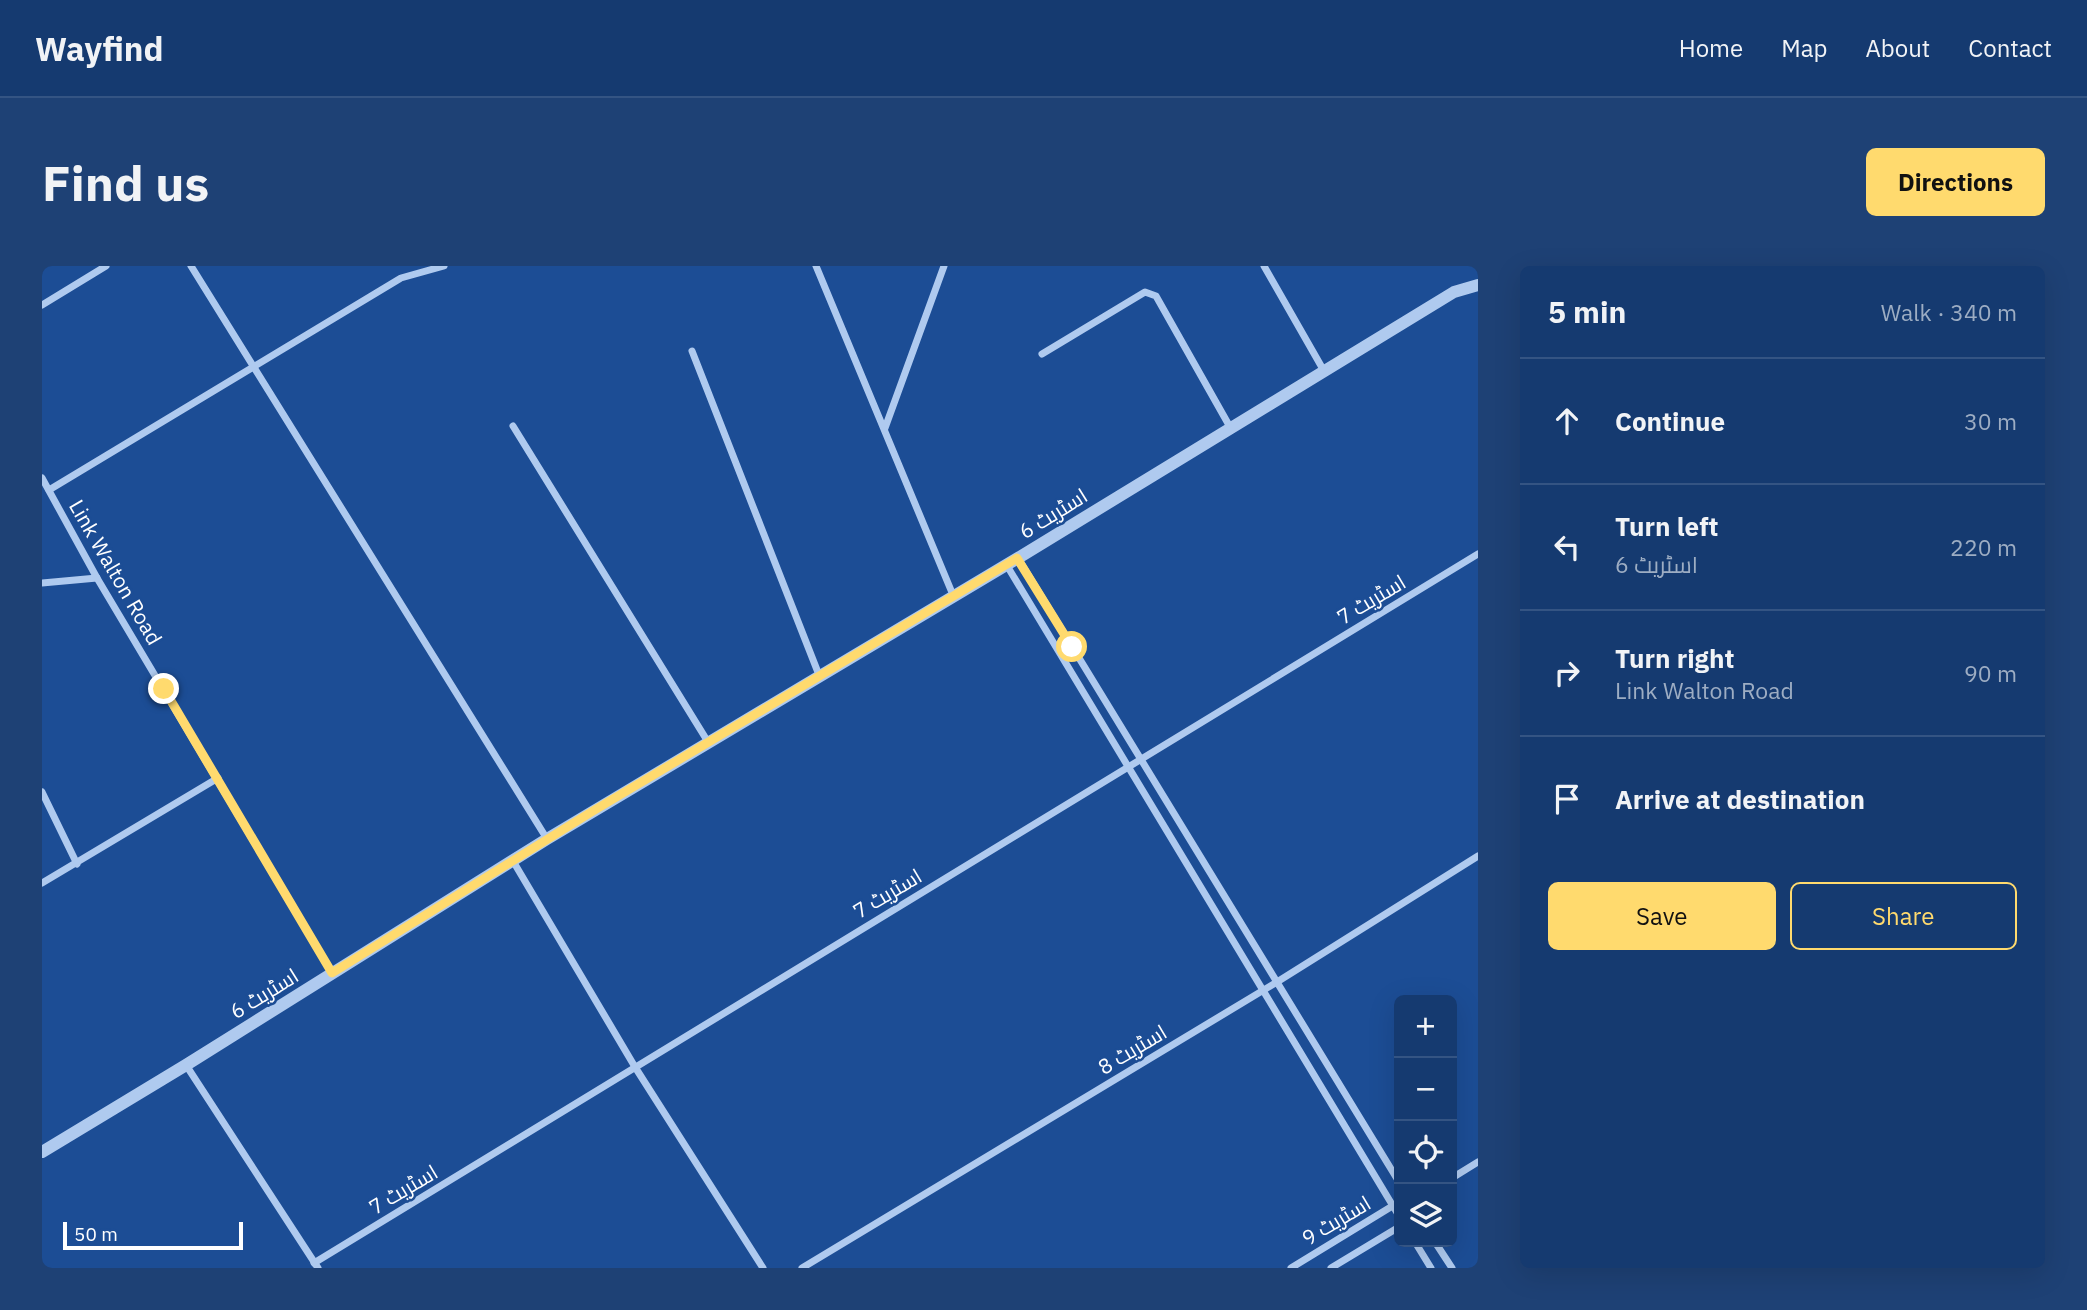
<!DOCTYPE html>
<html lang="en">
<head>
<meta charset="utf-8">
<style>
  :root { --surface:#153a70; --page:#1e4175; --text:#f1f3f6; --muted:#9dadc3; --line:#345483; --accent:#ffda6e }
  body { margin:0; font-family:"IBM Plex Sans",Cairo,sans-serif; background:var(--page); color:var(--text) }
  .controls { position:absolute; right:21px; bottom:21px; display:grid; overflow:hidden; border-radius:10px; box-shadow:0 7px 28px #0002 }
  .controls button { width:63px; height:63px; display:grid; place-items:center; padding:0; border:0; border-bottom:2px solid var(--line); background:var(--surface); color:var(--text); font:35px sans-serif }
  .scale { position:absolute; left:21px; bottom:18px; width:180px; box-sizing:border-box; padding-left:7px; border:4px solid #fff; border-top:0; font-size:19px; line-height:24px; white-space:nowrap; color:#fff; -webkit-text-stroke:5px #1c4d95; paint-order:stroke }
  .stop { position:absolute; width:21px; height:21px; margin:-16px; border:5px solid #ffda6e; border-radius:50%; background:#fff }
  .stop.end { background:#ffda6e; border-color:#fff; box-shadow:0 2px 7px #0008 }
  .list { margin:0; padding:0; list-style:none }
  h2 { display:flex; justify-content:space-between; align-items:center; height:91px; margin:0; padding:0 28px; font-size:30px }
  h2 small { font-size:23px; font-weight:400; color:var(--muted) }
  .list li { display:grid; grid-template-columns:46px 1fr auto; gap:21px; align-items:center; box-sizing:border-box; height:126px; padding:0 28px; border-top:2px solid var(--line) }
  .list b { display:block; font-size:26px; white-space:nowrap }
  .list p { margin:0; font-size:23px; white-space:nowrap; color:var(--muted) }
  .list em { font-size:23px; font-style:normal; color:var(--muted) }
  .actions { display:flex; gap:14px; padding:21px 28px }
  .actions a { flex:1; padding:16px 0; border:2px solid var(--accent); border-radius:10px; text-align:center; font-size:24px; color:var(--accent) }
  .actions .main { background:var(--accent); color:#111 }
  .icon { flex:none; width:38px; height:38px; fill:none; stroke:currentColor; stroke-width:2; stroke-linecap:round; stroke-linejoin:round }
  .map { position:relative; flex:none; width:1436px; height:1002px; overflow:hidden; border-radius:10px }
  header { display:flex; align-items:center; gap:42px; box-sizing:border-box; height:98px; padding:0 35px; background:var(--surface); border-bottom:2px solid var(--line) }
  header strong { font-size:33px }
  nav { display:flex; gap:38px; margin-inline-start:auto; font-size:24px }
  .intro { display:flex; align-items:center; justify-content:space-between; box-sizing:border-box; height:168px; padding:0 42px }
  h1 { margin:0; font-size:49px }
  .button { padding:18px 32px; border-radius:10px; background:var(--accent); color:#111; font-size:24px; font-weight:700 }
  main { display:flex; gap:42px; padding:0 42px }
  aside { flex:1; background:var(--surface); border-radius:10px; box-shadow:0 7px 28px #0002 }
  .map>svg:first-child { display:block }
</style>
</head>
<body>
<header>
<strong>Wayfind</strong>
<nav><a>Home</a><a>Map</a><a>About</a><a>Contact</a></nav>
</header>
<div class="intro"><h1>Find us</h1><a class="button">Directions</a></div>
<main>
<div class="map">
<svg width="1436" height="1002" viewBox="0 0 1436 1002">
  <rect width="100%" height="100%" fill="#1c4d95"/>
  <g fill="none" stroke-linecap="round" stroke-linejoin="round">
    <!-- minor -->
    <g stroke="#afcaef" stroke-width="7">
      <path d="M 149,0 L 505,573"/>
      <path d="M 774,0 L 911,329"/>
      <path d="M 1222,0 L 1282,105"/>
      <path d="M 0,39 L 64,0"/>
      <path d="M 650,85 L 777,409"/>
      <path d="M 1000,88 L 1103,26 L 1114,30 L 1188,161"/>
      <path d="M 471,160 L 666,476"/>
      <path d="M 843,162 L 902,0"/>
      <path d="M 0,212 L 55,312 L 290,707"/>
      <path d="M 7,224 L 359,12 L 402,0"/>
      <path d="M 976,292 L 1357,916"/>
      <path d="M 964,298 L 1357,950"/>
      <path d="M 0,317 L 55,312"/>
      <path d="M 0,526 L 35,598"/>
      <path d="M 471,595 L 593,801 L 721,1002"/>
      <path d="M 0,617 L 176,512"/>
      <path d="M 144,799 L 276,1002"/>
      <path d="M 1410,912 L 1436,896"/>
      <path d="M 1373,976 L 1389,1002"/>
      <path d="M 1393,976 L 1410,1002"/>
      <path d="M 272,997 L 1436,288"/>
      <path d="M 760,1002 L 1235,716 L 1436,590"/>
      <path d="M 1249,1002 L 1357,936"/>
      <path d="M 1289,1002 L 1357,961"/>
    </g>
    <!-- tertiary -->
    <path stroke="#afcaef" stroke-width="12" d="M 0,886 L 144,799 L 505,573 L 976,292 L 1412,26 L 1436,19"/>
  </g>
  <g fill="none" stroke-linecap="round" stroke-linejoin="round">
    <!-- route -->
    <path stroke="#ffda6e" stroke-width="9" d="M 122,423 L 290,707 L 551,545 L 975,292 L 1030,381"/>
  </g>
  <g text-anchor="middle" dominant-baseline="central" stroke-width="5" stroke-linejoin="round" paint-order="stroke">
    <!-- street labels -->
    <g font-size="21" fill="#fff" stroke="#1c4d95">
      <text transform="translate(1011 247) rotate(-32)">اسٹریٹ 6</text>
      <text transform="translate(74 306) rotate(60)">Link Walton Road</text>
      <text transform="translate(1329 333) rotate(-31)">اسٹریٹ 7</text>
      <text transform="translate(845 627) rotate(-31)">اسٹریٹ 7</text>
      <text transform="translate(222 727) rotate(-32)">اسٹریٹ 6</text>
      <text transform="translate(1090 783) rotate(-31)">اسٹریٹ 8</text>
      <text transform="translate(361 923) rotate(-31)">اسٹریٹ 7</text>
      <text transform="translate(1294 954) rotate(-31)">اسٹریٹ 9</text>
    </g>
  </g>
</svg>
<div class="controls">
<button>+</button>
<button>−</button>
<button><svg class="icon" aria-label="locate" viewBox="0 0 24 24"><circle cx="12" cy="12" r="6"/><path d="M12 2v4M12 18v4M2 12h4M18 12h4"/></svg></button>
<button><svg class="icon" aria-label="layers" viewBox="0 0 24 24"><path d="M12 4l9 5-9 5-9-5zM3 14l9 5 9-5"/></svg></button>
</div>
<div class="scale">50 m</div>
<div class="stop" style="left:1030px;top:381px"></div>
<div class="stop end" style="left:122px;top:423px"></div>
</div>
<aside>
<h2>5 min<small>Walk · 340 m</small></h2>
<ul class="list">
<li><svg class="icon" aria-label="ahead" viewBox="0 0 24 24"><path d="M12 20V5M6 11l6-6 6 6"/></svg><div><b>Continue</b></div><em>30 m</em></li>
<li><svg class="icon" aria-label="left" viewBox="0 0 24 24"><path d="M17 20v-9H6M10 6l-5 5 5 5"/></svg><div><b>Turn left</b><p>اسٹریٹ 6</p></div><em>220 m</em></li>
<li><svg class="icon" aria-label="right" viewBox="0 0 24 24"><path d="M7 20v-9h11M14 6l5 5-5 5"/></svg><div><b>Turn right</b><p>Link Walton Road</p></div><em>90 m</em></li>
<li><svg class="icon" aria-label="arrive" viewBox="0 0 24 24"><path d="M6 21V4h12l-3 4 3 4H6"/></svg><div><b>Arrive at destination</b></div></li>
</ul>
<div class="actions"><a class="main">Save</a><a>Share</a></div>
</aside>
</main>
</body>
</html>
